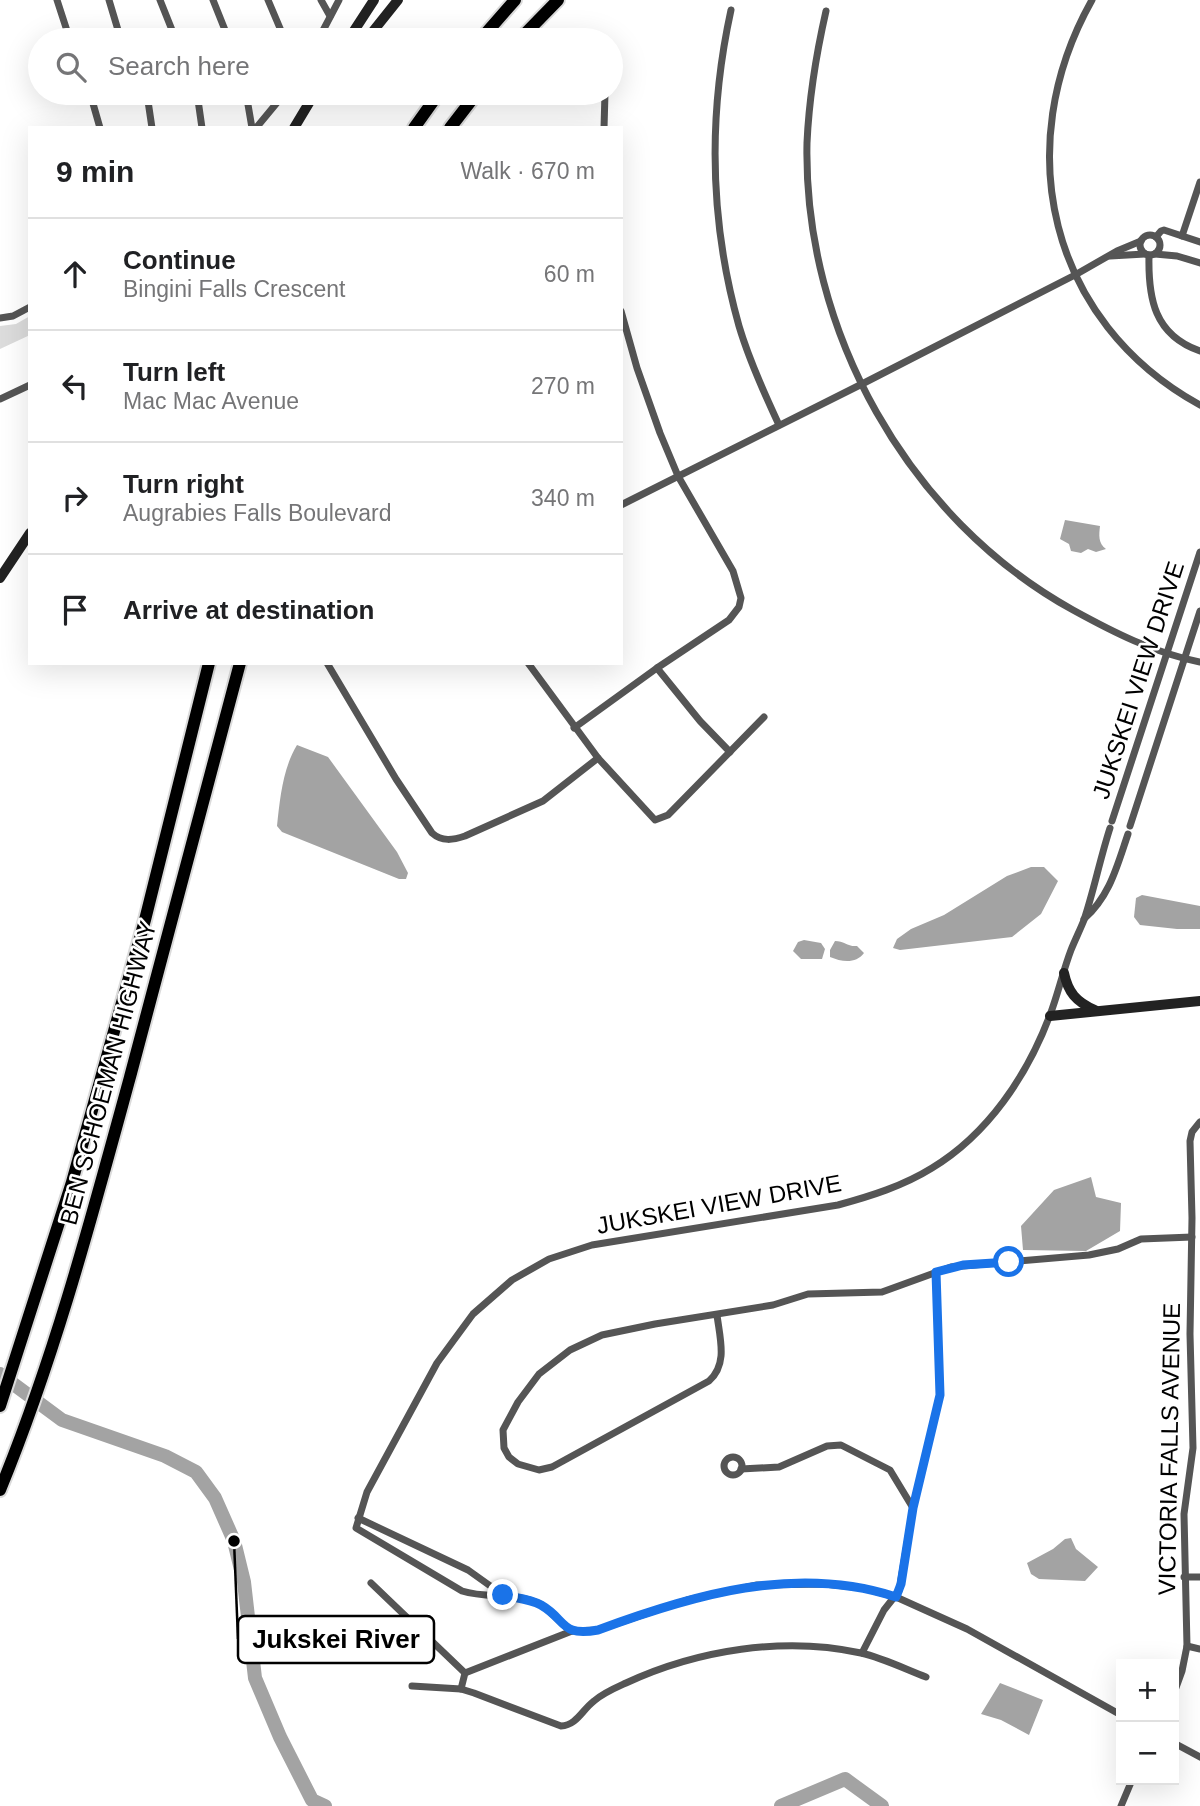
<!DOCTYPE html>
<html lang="en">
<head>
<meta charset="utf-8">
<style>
  :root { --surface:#fff; --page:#f6f6f6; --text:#202124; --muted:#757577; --line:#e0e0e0 }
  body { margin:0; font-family:Helvetica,sans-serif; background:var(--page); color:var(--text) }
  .controls { position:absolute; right:21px; bottom:21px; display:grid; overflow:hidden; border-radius:0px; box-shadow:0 7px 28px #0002 }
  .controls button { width:63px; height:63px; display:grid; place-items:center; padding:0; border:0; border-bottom:2px solid var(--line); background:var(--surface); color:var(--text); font:35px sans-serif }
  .stop { position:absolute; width:21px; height:21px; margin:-16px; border:5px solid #1a73e8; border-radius:50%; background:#fff }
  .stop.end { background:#1a73e8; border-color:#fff; box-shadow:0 2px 7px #0008 }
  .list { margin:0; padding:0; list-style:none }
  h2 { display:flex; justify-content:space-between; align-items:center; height:91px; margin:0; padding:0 28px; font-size:30px }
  h2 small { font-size:23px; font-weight:400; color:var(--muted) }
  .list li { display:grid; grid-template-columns:46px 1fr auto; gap:21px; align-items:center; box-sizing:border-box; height:112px; padding:0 28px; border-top:2px solid var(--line) }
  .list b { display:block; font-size:26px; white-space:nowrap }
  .list p { margin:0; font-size:23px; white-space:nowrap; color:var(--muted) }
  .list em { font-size:23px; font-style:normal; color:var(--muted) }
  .icon { flex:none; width:38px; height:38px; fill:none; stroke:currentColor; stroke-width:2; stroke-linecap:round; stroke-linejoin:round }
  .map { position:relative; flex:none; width:1200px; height:1806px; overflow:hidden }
  .search { position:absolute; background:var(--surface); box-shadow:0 7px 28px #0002; left:28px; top:28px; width:595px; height:77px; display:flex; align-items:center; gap:18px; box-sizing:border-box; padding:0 24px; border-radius:38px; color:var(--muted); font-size:26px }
  .panel { position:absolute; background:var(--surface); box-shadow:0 7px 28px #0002; left:28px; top:126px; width:595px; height:539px; border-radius:0px }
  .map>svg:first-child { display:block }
</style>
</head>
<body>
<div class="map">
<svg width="1200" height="1806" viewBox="0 0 1200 1806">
  <rect width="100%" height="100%" fill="#fff"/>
  <!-- green -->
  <path fill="#dcdcdc" d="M 30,316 L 30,335 L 0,349 L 0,326 L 16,324 Z"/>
  <!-- water -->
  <g fill="#a3a3a3">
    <path d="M 1065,520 L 1100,526 C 1099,535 1098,543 1106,549 L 1096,552 L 1088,549 L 1081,553 L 1071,551 L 1069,544 L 1060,539 Z"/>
    <path d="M 297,745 L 328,757 L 397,852 L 408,873 L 406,879 L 399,879 L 282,832 L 277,826 C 280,798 283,768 297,745 Z"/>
    <path d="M 1031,867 L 1044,867 L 1058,881 L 1041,914 L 1012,937 L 900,950 L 893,948 L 897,939 L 911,929 L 944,915 L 1007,876 Z"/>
    <path d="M 1142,895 L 1200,906 L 1200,929 L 1177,929 L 1140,925 L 1134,917 L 1136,898 Z"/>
    <path d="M 804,940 L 821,943 L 825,949 L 822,959 L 801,959 L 793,951 L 798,942 Z"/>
    <path d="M 835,941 C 844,941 848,947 857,946 L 864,953 C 856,964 842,962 830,957 L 830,950 Z"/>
    <path d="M 1091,1177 L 1096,1197 L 1121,1203 L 1120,1231 L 1086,1251 L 1023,1250 L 1021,1226 L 1054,1190 Z"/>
    <path d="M 1071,1538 L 1076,1549 L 1098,1567 L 1085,1581 L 1039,1579 L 1031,1574 L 1027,1563 L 1053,1549 L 1065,1539 Z"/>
    <path d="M 1000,1683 L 1043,1700 L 1029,1735 L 1001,1720 L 981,1714 Z"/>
  </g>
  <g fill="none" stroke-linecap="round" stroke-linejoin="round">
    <!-- river -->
    <g stroke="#a3a3a3" stroke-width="14">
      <path d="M 0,1374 L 62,1420 L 165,1456 L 196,1472 L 215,1498 L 234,1541 L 244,1582 L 255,1678 L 280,1737 L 312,1800 L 325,1806"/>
      <path d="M 781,1806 L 845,1779 L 882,1806"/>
    </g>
    <!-- highway casing -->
    <g stroke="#dbdbdb" stroke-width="16">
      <g id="highway">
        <path d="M 480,40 L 515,0"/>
        <path d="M 519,40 L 558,0"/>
        <path d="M 414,128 L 439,93"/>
        <path d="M 450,128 L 477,93"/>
        <path d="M 0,1406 L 72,1182 L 145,920 L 209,663"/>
        <path d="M 0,1490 C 55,1356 92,1216 130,1077 C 167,939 204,801 240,663"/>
      </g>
    </g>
    <!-- street -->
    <g stroke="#555" stroke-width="7">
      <path d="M 57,0 L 70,40"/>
      <path d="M 109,0 L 121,40"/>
      <path d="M 160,0 L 176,40"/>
      <path d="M 213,0 L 229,40"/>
      <path d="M 268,0 L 285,40"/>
      <path d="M 321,0 L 330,16"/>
      <path d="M 1092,0 C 1009,147 1049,322 1200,405"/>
      <path d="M 731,10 C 708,115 710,223 739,326 C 749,360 764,393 779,425"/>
      <path d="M 826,11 C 816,55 809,98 807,143 C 803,330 908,519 1073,610 C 1113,632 1154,653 1200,662"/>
      <path d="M 108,40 L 119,36"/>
      <path d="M 318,40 L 339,0"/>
      <path d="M 90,93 L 100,128"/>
      <path d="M 145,93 L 148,101 L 152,128"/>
      <path d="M 197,93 L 202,128"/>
      <path d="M 246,93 L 252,128"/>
      <path d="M 256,128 L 285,93"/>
      <path d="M 604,128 L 605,93"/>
      <circle cx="1150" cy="245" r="10"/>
      <path d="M 1182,236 L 1200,182"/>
      <path d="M 1156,237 L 1161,231 L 1164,230 L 1200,242"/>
      <path d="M 1155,254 L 1177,256 L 1200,263"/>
      <path d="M 1149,255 C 1148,298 1154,335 1200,351"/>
      <path d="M 1110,256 L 1145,254"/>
      <path d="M 0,318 L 13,316 L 30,307"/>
      <path d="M 0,399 L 30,385"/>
      <path d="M 621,505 L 862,384 L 1075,275 L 1117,251 L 1141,241"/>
      <path d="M 327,663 L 396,779 L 432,833 C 442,842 453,840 465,836 L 543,801 L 598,758"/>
      <path d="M 528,663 L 598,758 L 655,820 L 668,815 L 764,717"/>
      <path d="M 657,668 L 700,721 L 730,752"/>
      <path d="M 574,728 L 657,668 L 729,620 L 739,607 L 741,598 L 733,571 L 678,476 L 660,433 L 637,368 L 621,311"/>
      <path d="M 1112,821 L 1200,552"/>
      <path d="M 1130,826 L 1200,611"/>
      <path d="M 1110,828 C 1100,859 1094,890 1084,920 C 1080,930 1075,940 1071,950 C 1063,971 1058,994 1050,1015 C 1027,1076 988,1134 932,1168 C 903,1186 871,1196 838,1205 L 592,1245 L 549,1259 L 512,1280 L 473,1314 L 437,1363 L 367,1492 L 356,1528 L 462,1591 C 487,1599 514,1592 538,1603 C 551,1609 559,1624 572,1631 L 598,1630 L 687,1600 L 757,1585 L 824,1584 L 863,1588 L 896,1597 L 967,1629 L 1121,1715"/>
      <path d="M 1084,919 C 1110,896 1117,866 1128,834"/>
      <path d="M 717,1315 C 720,1339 728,1364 709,1381 L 552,1467 L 539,1470 L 518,1464 L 509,1457 L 504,1448 L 503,1430 L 518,1402 L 539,1374 L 570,1350 L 602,1335 L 655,1324 L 773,1305 L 808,1294 L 882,1292 L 951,1267 L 1089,1255 L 1118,1249 L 1141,1239 L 1192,1237"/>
      <circle cx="733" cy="1466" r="9"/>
      <path d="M 741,1469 L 779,1467 L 827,1446 L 841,1445 L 890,1470 L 913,1508"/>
      <path d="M 358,1518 L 468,1570 L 503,1595"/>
      <path d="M 1184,1577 L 1200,1577"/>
      <path d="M 371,1583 L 465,1673"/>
      <path d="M 1187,1646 L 1200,1649"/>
      <path d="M 862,1653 L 884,1610 L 899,1591 L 913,1508 L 940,1395 L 936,1272"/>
      <path d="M 412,1686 L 461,1689 L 474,1693 L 561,1726 C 577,1725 582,1710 594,1701 C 603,1693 615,1688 626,1683 C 697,1650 784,1636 861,1653 C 883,1658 905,1669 926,1677"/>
      <path d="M 461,1689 L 465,1673 L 572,1631"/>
      <path d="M 1174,1693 L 1182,1671 L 1187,1646 L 1184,1514 L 1193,1448 L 1190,1334 L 1192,1218 L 1190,1141 L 1192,1132 L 1200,1122"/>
      <path d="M 1174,1743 L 1200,1757"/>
      <path d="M 1121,1806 L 1132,1780"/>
    </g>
    <!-- secondary -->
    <g stroke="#222" stroke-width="10">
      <path d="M 348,40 L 374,0"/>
      <path d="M 366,40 L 398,0"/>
      <path d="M 294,128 L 315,93"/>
      <path d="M 0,578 L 30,533"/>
      <path d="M 1064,973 C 1068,992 1076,1002 1095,1010"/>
      <path d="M 1050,1016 L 1200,1001"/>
    </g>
    <!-- highway -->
    <use href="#highway" stroke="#000" stroke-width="12"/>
  </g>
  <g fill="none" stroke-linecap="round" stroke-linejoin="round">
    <!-- route -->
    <path stroke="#1a73e8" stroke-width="9" d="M 503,1595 C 516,1598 530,1599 541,1605 C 567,1620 560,1637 598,1630 C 692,1595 796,1564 896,1597 L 901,1584 L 913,1508 L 940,1395 L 936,1272 L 963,1265 L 1009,1262"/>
  </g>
  <g text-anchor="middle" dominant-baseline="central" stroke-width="5" stroke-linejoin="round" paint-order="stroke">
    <!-- street labels -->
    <g font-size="24" fill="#000" stroke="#fff">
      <text transform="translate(1138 680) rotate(-72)">JUKSKEI VIEW DRIVE</text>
      <text transform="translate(108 1073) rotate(-75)">BEN SCHOEMAN HIGHWAY</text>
      <text transform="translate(719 1204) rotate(-10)">JUKSKEI VIEW DRIVE</text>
      <text transform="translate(1169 1449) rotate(-89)">VICTORIA FALLS AVENUE</text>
    </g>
  </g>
  <!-- callouts -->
  <path fill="none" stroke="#000" stroke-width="2.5" d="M234 1541L238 1639"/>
  <circle fill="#000" stroke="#fff" stroke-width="2.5" cx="234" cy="1541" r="7"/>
  <rect fill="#fff" stroke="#000" stroke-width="2.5" x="238" y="1616" width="196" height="47" rx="7"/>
  <g font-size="26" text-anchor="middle" font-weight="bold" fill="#000">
    <text x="336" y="1648">Jukskei River</text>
  </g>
</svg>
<div class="controls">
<button>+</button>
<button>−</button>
</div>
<div class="stop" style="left:1009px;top:1262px"></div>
<div class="stop end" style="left:503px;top:1595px"></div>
<div class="search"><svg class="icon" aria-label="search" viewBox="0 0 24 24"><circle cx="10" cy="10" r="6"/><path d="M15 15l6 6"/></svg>Search here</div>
<section class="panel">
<h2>9 min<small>Walk · 670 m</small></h2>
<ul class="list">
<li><svg class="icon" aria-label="ahead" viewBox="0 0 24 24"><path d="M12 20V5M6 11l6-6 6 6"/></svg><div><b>Continue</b><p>Bingini Falls Crescent</p></div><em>60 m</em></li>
<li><svg class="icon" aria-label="left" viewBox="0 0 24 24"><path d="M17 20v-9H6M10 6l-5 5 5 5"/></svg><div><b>Turn left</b><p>Mac Mac Avenue</p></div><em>270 m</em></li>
<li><svg class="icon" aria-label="right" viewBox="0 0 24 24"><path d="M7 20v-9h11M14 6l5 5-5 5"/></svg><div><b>Turn right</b><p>Augrabies Falls Boulevard</p></div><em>340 m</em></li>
<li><svg class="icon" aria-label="arrive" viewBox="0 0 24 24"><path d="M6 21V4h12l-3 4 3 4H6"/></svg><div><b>Arrive at destination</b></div></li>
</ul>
</section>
</div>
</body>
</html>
